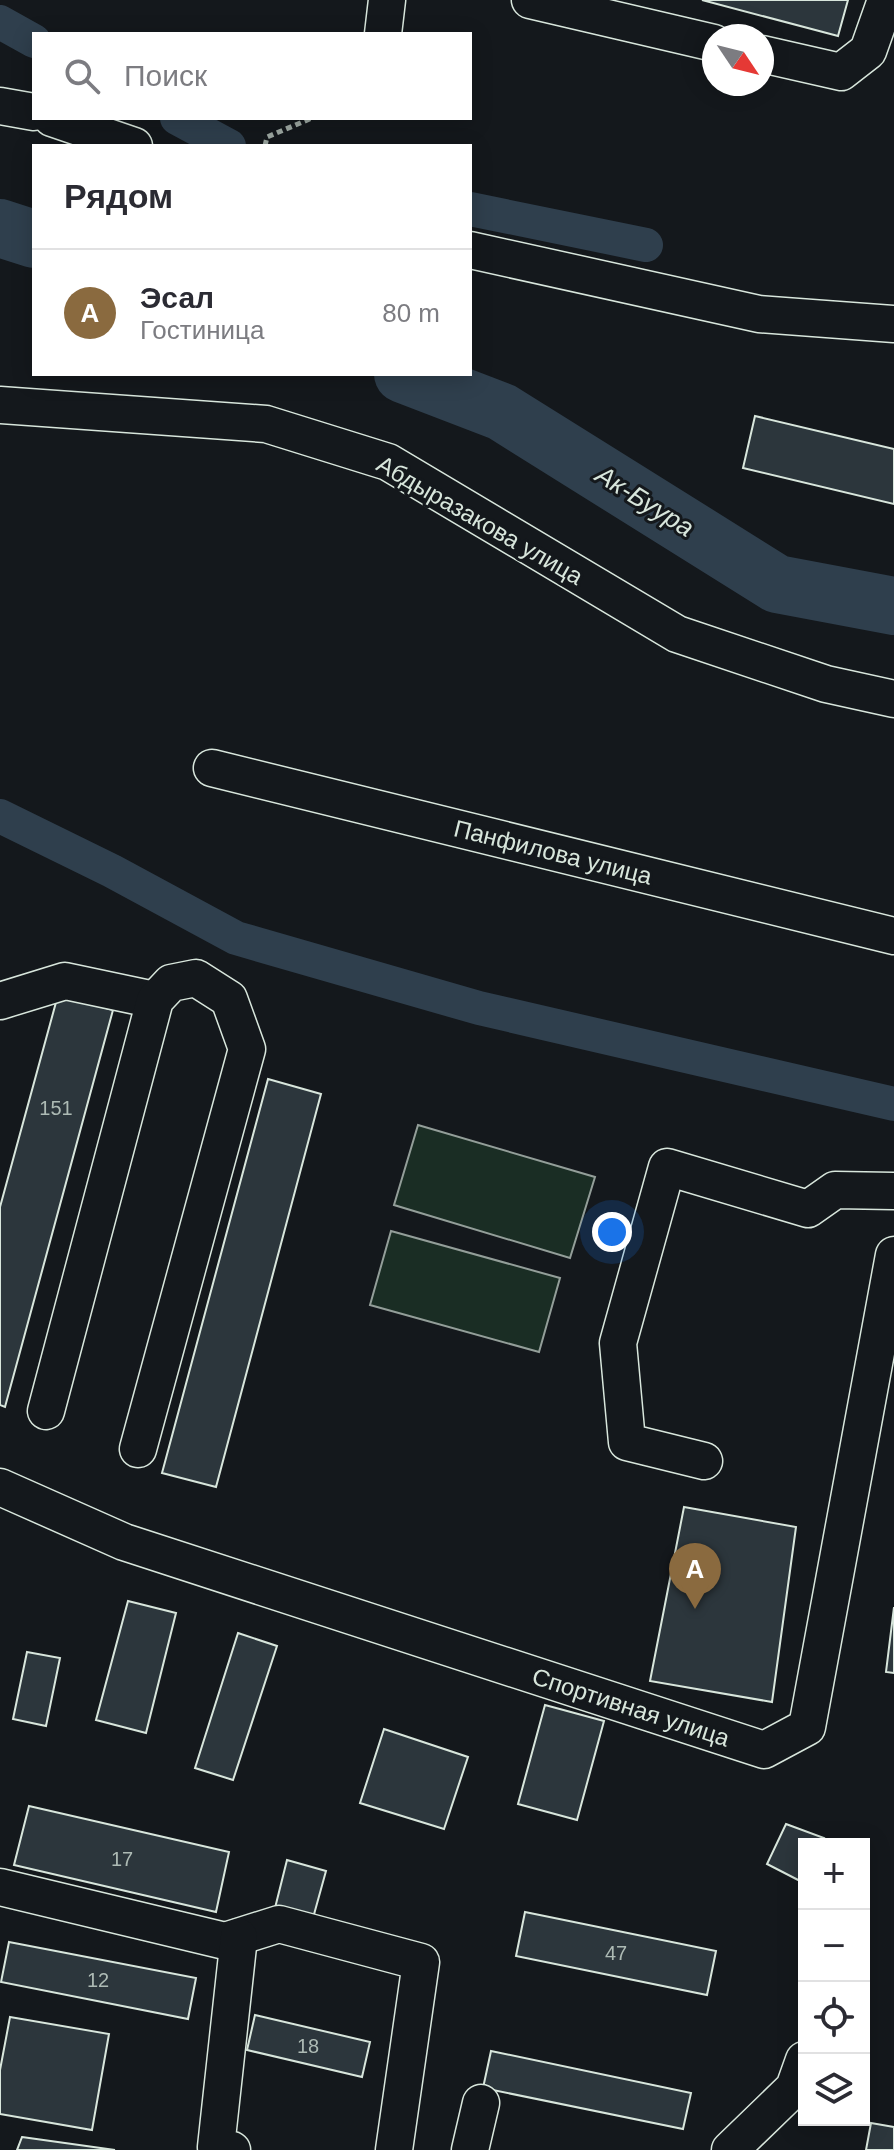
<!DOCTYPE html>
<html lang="ru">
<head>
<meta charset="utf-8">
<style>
  :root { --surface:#fff; --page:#f2f2f3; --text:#2b2b33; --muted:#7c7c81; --line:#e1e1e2; --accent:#8a6a3f }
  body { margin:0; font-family:Arial,sans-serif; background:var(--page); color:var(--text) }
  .controls { position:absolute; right:24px; bottom:24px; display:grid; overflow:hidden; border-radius:0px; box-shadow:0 4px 20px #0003 }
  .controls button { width:72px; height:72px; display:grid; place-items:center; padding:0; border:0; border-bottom:2px solid var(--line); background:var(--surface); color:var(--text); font:40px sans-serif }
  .compass { position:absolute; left:702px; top:24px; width:72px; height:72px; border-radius:50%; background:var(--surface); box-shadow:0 4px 20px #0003; rotate:125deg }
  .you { position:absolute; left:612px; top:1232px; width:28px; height:28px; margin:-20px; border:6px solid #fff; border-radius:50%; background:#1a73e8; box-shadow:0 0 0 12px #1a73e833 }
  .badge { display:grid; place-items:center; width:52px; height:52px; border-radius:50%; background:var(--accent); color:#fff; font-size:26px; font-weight:700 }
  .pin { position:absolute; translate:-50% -66px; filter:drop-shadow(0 2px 4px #0008) }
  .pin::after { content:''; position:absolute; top:42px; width:28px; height:24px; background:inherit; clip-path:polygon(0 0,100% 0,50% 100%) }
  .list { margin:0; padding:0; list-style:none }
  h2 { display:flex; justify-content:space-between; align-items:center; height:104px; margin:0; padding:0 32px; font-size:34px }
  h2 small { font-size:26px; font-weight:400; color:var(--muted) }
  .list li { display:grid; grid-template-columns:52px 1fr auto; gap:24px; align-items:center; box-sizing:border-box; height:128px; padding:0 32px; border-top:2px solid var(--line) }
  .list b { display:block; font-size:30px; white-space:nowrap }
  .list p { margin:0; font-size:26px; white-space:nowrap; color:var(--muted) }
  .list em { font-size:26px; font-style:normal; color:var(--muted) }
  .icon { flex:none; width:44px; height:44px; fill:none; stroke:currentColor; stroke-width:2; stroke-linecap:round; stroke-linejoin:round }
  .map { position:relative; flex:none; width:894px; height:2150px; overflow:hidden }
  .search { position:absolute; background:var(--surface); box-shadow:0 4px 20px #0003; left:32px; top:32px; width:440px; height:88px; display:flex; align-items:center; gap:20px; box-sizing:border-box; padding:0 28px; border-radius:0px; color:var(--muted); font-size:30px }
  .panel { position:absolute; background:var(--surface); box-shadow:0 4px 20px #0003; left:32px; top:144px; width:440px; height:232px; border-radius:0px }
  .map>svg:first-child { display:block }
</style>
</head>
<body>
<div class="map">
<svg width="894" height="2150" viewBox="0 0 894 2150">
  <rect width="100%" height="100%" fill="#14181c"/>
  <!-- green -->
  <g fill="#1a2d24" stroke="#939e99" stroke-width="2">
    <path d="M 418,1125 L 595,1177 L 570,1258 L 394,1205 Z"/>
    <path d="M 391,1231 L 560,1278 L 539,1352 L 370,1305 Z"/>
  </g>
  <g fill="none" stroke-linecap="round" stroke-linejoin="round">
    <!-- canal -->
    <g stroke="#2f3f4d" stroke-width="34">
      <path d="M 0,22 L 34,41"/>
      <path d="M 177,118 L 229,146"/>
      <path d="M 470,209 L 646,245"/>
      <path d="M 0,816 L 112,871 L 236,938 L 479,1008 L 894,1104"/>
    </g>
    <!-- river -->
    <g stroke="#2f3f4d" stroke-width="58">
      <path d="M 0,228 L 34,239"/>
      <path d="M 403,374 L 502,412 L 777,584 L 894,606"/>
    </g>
  </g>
  <!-- building -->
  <g fill="#2c363c" stroke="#d8e6dc" stroke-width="2">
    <path d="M 702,0 L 848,0 L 838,36 Z"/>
    <path d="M 755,416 L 894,449 L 894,504 L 743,468 Z"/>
    <path d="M 58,995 L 113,1010 L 5,1407 L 0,1405 L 0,1207 Z"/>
    <path d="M 268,1079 L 321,1094 L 216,1487 L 162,1473 Z"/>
    <path d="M 684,1507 L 796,1527 L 772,1702 L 650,1681 Z"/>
    <path d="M 128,1601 L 176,1613 L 146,1733 L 96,1720 Z"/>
    <path d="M 894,1607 L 894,1673 L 886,1672 Z"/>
    <path d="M 238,1633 L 277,1646 L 233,1780 L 195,1768 Z"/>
    <path d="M 27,1652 L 60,1658 L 46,1726 L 13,1719 Z"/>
    <path d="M 545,1705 L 604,1721 L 577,1820 L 518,1804 Z"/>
    <path d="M 384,1729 L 468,1757 L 444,1829 L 360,1803 Z"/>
    <path d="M 29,1806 L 229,1852 L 216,1912 L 14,1865 Z"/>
    <path d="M 786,1824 L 824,1838 L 821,1844 L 804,1844 L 804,1883 L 767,1864 Z"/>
    <path d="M 287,1860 L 326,1871 L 313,1918 L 275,1908 Z"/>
    <path d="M 525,1912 L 716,1951 L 707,1995 L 516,1956 Z"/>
    <path d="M 9,1942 L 196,1978 L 188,2019 L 1,1982 Z"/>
    <path d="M 255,2015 L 370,2042 L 362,2077 L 247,2050 Z"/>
    <path d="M 10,2017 L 109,2034 L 92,2130 L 0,2114 L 0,2070 Z"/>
    <path d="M 491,2051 L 691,2093 L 683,2129 L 483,2088 Z"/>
    <path d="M 871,2123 L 894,2127 L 894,2150 L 866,2150 Z"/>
    <path d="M 22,2137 L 115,2150 L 17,2150 Z"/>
  </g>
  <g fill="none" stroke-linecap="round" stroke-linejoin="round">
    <!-- minor casing -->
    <g stroke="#d8e6dc" stroke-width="39">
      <g id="minor">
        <path d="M 530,0 L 714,43"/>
        <path d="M 383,34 L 387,0"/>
        <path d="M 762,54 L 841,72 L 868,51 L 886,0"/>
        <path d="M 0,106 L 34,112"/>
        <path d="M 52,118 L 134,146"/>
        <path d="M 470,250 L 759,314 L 894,324"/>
        <path d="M 0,405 L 266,424 L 388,462 L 677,634 L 826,684 L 894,699"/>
        <path d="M 212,768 L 894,936"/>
        <path d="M 0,1001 L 65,981 L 155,1000"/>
        <path d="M 46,1411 L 155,1000 L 171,983 L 196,978 L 229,999 L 247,1049 L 138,1449"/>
        <path d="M 704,1461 L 627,1442 L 618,1343 L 667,1167 L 808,1209 L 835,1190 L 894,1191"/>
        <path d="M 0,1487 L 124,1542 L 764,1750 L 807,1727 L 894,1255"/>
        <path d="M 0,1887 L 225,1941 L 279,1924 L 421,1962 L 394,2150"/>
        <path d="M 232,2150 L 216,2147 L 239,1937"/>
        <path d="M 470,2150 L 481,2103"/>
        <path d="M 730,2150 L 794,2088 L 804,2060"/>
      </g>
    </g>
    <!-- path -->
    <path stroke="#9da8a2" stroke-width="5" stroke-dasharray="6 4" stroke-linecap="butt" d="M 265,146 L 267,137 L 312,118"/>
    <!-- minor -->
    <use href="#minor" stroke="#14181c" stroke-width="36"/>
  </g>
  <g text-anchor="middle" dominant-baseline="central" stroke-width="6" stroke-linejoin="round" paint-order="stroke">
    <!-- number labels -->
    <g font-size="20" fill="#adbab4">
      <text x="56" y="1108">151</text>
      <text x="122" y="1859">17</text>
      <text x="616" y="1953">47</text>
      <text x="98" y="1980">12</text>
      <text x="308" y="2046">18</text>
    </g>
    <!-- street labels -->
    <g font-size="24" fill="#d8e6dc" stroke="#14181c">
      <text transform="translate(480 520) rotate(30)">Абдыразакова улица</text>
      <text transform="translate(553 852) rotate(14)">Панфилова улица</text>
      <text transform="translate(631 1707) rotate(18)">Спортивная улица</text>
    </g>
    <!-- water labels -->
    <g font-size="26" font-style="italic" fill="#d8e6dc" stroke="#14181c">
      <text transform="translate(645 501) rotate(32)">Ак-Буура</text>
    </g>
  </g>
</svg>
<div class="controls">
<button>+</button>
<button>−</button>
<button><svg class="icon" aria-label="locate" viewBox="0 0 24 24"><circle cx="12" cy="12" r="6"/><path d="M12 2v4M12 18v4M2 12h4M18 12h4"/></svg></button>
<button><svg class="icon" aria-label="layers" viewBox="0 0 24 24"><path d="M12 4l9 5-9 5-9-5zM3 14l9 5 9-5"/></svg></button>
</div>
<svg class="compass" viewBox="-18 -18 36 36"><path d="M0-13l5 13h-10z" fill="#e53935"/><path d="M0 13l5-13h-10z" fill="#7c7c81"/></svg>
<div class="you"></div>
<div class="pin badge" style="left:695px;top:1609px">A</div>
<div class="search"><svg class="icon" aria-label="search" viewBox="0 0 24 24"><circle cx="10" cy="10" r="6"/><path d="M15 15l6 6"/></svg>Поиск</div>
<section class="panel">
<h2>Рядом<small></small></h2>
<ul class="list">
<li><span class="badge">A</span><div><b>Эсал</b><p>Гостиница</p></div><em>80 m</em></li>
</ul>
</section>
</div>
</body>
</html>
